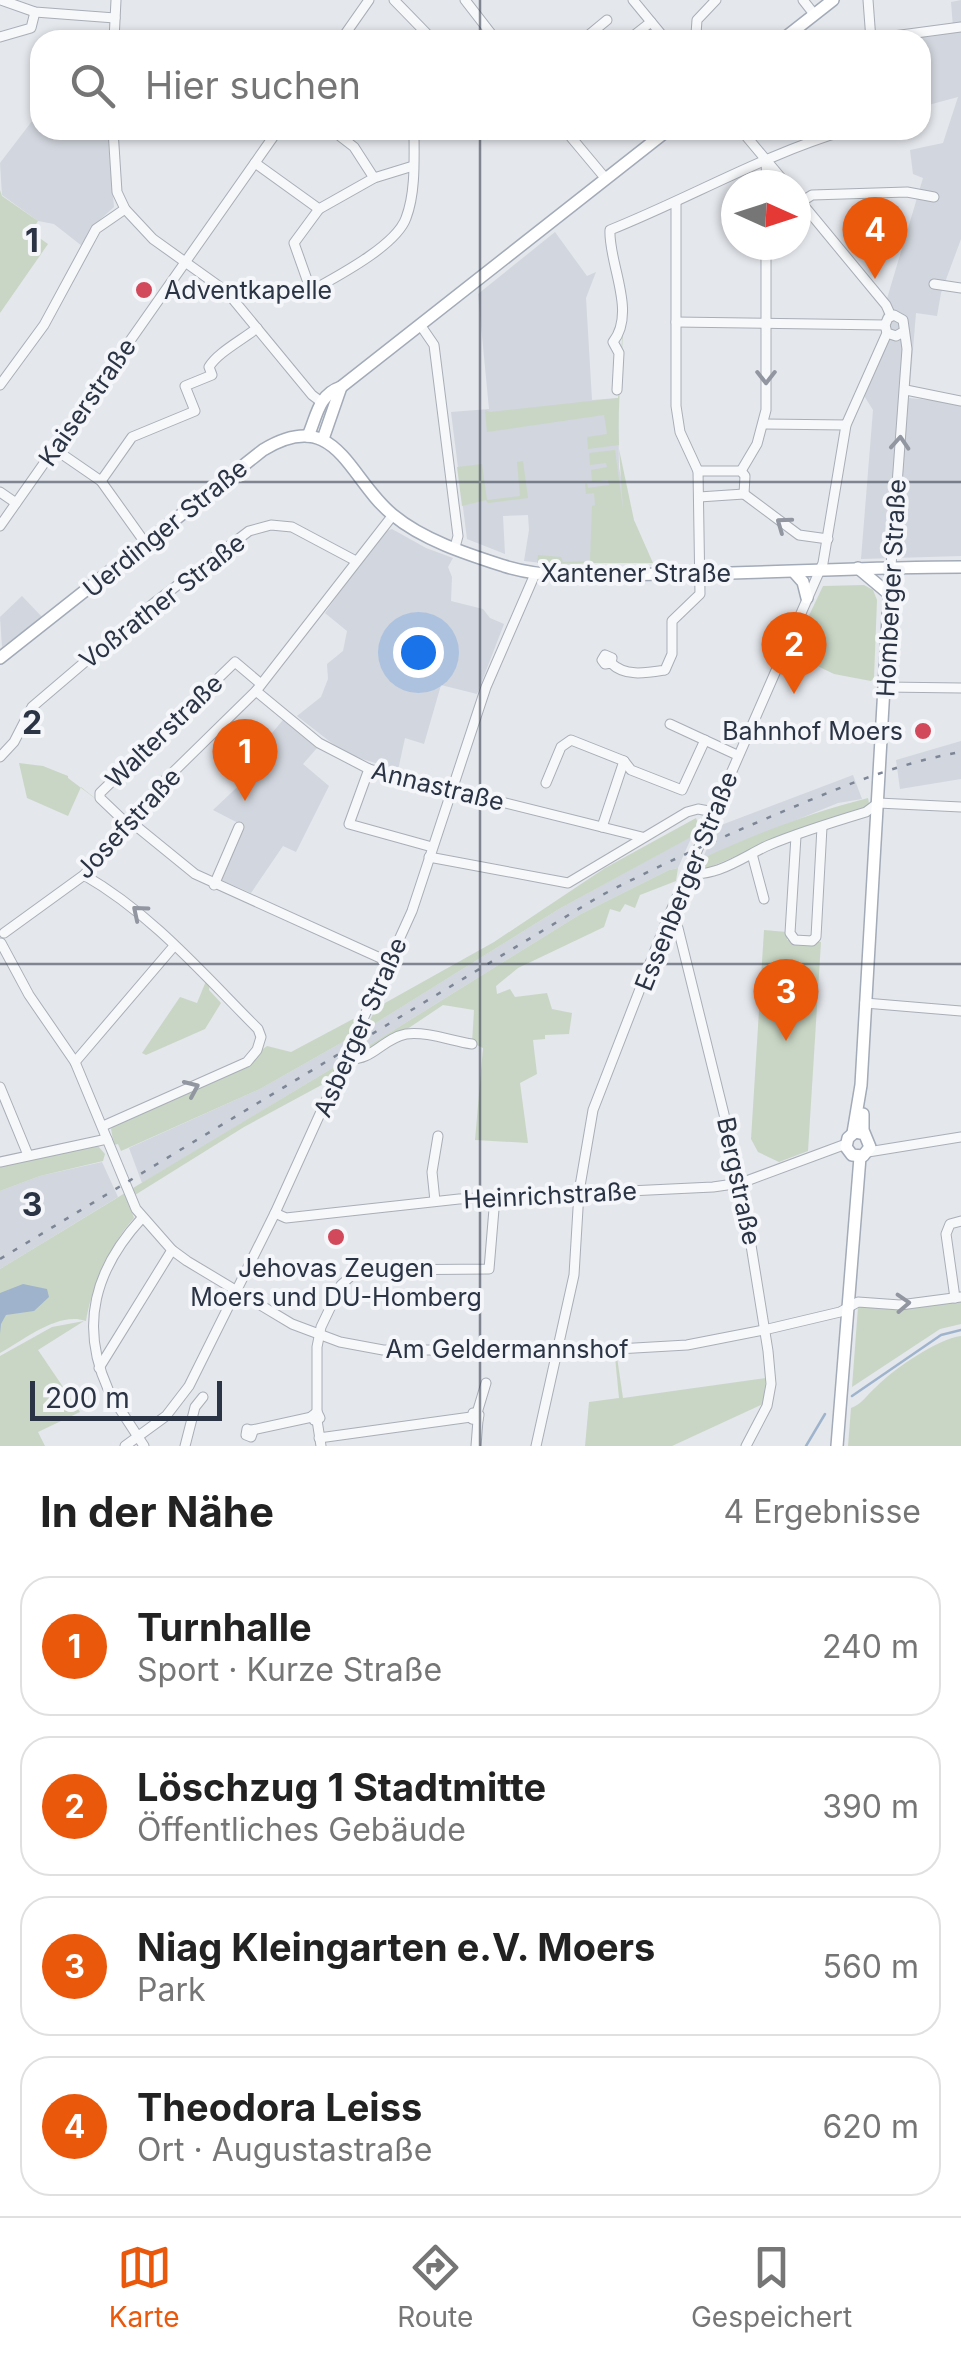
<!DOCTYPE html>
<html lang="de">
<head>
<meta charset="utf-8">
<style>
  :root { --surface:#fff; --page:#f6f6f6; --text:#222; --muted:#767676; --line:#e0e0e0; --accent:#ea580c }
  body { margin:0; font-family:Inter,sans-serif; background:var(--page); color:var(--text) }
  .compass { position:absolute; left:721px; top:170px; width:90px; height:90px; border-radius:50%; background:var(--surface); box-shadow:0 2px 8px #0004; rotate:93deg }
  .scale { position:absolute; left:30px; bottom:25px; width:192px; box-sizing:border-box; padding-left:10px; border:5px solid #2b3445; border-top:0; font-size:28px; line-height:35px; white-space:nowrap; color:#2b3445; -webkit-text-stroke:8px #f4f6f9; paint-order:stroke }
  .you { position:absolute; left:418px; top:652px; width:35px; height:35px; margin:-25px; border:8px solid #fff; border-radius:50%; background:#1a73e8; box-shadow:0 0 0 15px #1a73e833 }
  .badge { display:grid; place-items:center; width:65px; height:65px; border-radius:50%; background:var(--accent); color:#fff; font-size:32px; font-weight:700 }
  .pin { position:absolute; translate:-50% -82px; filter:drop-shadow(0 2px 5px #0008) }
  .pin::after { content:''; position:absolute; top:52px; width:35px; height:30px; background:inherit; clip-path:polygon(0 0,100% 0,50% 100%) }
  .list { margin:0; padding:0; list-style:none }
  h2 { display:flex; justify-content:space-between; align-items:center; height:130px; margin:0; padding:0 40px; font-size:42px }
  h2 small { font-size:32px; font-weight:400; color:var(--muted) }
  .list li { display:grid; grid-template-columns:65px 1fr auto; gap:30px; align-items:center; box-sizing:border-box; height:140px; margin:0 20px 20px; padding:0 20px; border:2px solid var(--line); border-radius:30px }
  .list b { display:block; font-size:38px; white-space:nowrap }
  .list p { margin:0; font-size:32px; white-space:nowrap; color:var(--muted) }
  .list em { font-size:32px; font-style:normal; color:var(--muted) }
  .icon { flex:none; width:55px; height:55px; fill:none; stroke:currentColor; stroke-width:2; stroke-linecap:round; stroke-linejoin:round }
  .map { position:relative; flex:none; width:961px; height:1446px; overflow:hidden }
  .search { position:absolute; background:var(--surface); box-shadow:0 2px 8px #0004; left:30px; right:30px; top:30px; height:110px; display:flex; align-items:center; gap:25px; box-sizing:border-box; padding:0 35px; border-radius:30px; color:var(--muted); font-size:38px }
  .sheet { height:770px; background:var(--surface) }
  nav { display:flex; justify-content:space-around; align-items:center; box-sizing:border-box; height:140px; border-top:2px solid var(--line); background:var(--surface); font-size:28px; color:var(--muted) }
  nav a { display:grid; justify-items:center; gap:5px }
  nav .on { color:var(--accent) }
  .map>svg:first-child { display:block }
</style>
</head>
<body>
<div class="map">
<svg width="961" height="1446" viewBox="0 0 961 1446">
  <rect width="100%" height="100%" fill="#e4e7ec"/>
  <!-- built -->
  <g fill="#d2d6de">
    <path d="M 961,0 L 961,239 L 941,293 L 937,316 L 916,313 L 909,398 L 961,403 L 961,556 L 861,559 L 873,410 L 863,394 L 884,347 L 882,319 L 886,302 L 923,178 L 913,174 L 910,150 L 943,143 L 958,97 L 921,107 L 921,40 L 904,38 L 953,27 L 951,2 Z"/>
    <path d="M 39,112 L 40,130 L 107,130 L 114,207 L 94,225 L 82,246 L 54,224 L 38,221 L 2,195 L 0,163 Z"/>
    <path d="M 555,232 L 587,276 L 596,272 L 586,298 L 592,400 L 618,398 L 619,468 L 639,560 L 561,565 L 524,561 L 529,530 L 528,515 L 503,516 L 505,554 L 467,539 L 451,412 L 489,409 L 478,294 Z"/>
    <path d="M 392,529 L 426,548 L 453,558 L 448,567 L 452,577 L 451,601 L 483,609 L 490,618 L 504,624 L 477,694 L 441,685 L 424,744 L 405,738 L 398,770 L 346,754 L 297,716 L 321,697 L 328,679 L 327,664 L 343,651 L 347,631 L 325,613 L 381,533 Z"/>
    <path d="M 22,596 L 42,617 L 2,647 L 0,617 Z"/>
    <path d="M 283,720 L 317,748 L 303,764 L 329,786 L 296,852 L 283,846 L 251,893 L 221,880 L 242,825 L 213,810 L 249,776 L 244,766 Z"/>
    <path d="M 961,741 L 961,779 L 900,789 L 896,760 Z"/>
    <path d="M 853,775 L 862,799 L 838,803 L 703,858 L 716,827 Z"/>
    <path d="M 692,836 L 678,868 L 669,870 L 579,915 L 352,1056 L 366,1029 L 559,909 Z"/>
    <path d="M 348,1039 L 336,1066 L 142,1183 L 129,1148 L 260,1089 Z"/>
    <path d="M 102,1162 L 118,1197 L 0,1269 L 0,1191 L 40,1176 Z"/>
  </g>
  <!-- green -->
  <g fill="#c9d6c5">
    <path d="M 0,190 L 2,196 L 38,221 L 31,232 L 48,244 L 0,313 Z"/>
    <path d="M 614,241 C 633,308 616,378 619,445 L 588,449 L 587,437 L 607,434 L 604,415 L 487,432 L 485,410 L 490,412 L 618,398 L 624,309 Z"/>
    <path d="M 619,449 L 634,520 L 653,563 L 537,563 L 538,555 L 561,557 L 563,562 L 590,561 L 592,506 L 595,505 L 594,493 L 586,494 L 585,484 L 587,483 L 588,488 L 609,485 L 608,480 L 592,482 L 591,470 L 607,467 L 606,463 L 590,465 L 589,453 L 615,450 L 623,509 Z"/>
    <path d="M 523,461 L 528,498 L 488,503 L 486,500 L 462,506 L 457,467 L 482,464 L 487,500 L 520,496 L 517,462 Z"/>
    <path d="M 864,585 L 873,590 L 877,600 L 874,678 L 871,681 L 834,674 L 799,657 L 795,645 L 823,586 Z"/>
    <path d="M 19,763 L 43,766 L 68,776 L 68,778 L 105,806 L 81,787 L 68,816 L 27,798 Z"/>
    <path d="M 868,798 L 870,809 L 772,841 L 696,873 L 701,859 C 756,834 809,813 868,798 Z"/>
    <path d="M 696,818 L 699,826 L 693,836 L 559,909 L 371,1026 L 260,1089 L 121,1151 L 118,1144 L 114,1145 L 111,1129 L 115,1124 L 229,1075 L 267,1046 L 291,1052 L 353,1019 L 356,1021 L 353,1029 L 369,1022 L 376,1008 L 494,942 L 605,868 Z"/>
    <path d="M 678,868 L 676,881 L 640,895 L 635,908 L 625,904 L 620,912 L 610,909 L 604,927 L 518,968 L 496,986 L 497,994 L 510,989 L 515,997 L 547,993 L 552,1009 L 572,1013 L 569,1034 L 545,1035 L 545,1039 L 533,1040 L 537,1074 L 520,1083 L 528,1143 L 475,1140 L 483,1048 L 472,1043 L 474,1010 L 443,1005 L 367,1056 L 352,1056 L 579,915 L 669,870 Z"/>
    <path d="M 764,930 L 787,932 L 787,940 L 821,942 L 808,1151 L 779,1162 L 758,1152 L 751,1139 Z"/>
    <path d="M 206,981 L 210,984 L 209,990 L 221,1003 L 205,1029 L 146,1055 L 142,1053 L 180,997 L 197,1003 Z"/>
    <path d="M 336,1066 L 319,1105 L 327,1082 L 244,1127 L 135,1195 L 133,1188 Z"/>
    <path d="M 98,1146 L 105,1154 L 103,1161 L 40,1176 L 0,1191 L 0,1165 Z"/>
    <path d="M 125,1193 L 134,1218 C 111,1243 91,1288 86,1321 C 59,1311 25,1339 0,1353 L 0,1269 Z"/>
    <path d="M 961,1300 L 961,1324 L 940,1329 L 852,1387 L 858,1307 L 897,1309 Z"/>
    <path d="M 84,1321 L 38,1350 L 80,1412 L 38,1432 L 45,1446 L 0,1446 L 0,1356 L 52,1327 Z"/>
    <path d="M 961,1336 L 961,1446 L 848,1446 L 851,1408 C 862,1404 867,1395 876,1387 C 894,1369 937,1339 961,1336 Z"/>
    <path d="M 615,1357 L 617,1357 L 623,1398 L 766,1378 L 763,1404 L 672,1446 L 585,1446 L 589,1402 L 619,1398 Z"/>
  </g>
  <!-- water -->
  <path fill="#9fb4cc" d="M 23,1284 L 47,1289 L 49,1297 L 34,1311 L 6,1315 L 1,1324 L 0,1334 L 0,1293 Z"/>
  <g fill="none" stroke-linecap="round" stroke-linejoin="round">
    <!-- stream -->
    <g stroke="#9fb4cc" stroke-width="2.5">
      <path d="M 852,1396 L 941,1335 L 961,1330"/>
      <path d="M 806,1446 L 825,1414"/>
    </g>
    <!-- minor casing -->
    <g stroke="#a9aeb7" stroke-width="11">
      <g id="minor">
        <path d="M 1,0 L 35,12 L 115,18"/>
        <path d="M 394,0 L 433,40"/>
        <path d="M 465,0 L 496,40"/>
        <path d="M 633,0 L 666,40"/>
        <path d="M 803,0 L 814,14"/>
        <path d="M 868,0 L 871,40"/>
        <path d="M 696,34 L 697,20 L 716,0"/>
        <path d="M 0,37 L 31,28 L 35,12"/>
        <path d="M 584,39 L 607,20"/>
        <path d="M 871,39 L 961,27"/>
        <path d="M 114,40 L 116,0"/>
        <path d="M 341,40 L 369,0"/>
        <path d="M 628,40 L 651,22"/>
        <path d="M 113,130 L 117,192 L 125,209 L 153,239 L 227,292 L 312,395 L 320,401"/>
        <path d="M 332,130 L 354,147 L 374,178"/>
        <path d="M 565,130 L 606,179"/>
        <path d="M 741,130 L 787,185"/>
        <path d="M 766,161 L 767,185"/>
        <path d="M 255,163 L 319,209 L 374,178 L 413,166"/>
        <path d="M 796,196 L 886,305 L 891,316"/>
        <path d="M 801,202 L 812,195 L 907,192 L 934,197"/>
        <path d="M 319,209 L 294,243 L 311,291 C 336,277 396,246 406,218 C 416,192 414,157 414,130"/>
        <path d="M 934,284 L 961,288"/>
        <path d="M 676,322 L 885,325"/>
        <path d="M 421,326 L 434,345 L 458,536 L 455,547"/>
        <path d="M 0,385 L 44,325 L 96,229 L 125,209"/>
        <path d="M 617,390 L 619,353 L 613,342 C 637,312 608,262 610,230 C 690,198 765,154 847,130"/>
        <path d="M 906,390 L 961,401"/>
        <path d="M 765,424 L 846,425"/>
        <path d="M 53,448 L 101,481 L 146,544"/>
        <path d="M 698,471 L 741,471 L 745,476 L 744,494"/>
        <path d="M 741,471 L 757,444 L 766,410 L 766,245"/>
        <path d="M 101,481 L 132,437 L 195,411 L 185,386 L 212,375 L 209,367 C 217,353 242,340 257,328"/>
        <path d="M 0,492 L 16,503"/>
        <path d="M 744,494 L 799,535 L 828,539"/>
        <path d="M 699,497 L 744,494"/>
        <path d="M 0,526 L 278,130"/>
        <path d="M 891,566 L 907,349 L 903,320 L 894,315 L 888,318 L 885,325 L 887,333 L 896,336 L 903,332"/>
        <path d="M 611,663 L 612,658 L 605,655 L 602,660 L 605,664 L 611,663 C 625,677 646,673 665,670 L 672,654 L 672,621 L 700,594 L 698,471 L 680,432 L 676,406 L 676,203"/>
        <path d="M 261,684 L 235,662 L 100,793 L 100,798 L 122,819 L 136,826 L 195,874 L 389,962"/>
        <path d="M 885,687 L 961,688"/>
        <path d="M 256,691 L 319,743 L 369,769 L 642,837"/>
        <path d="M 670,724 L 737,755"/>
        <path d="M 0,757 L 14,742 L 32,707 L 154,603 L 249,531 L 271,525 L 292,527 L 356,561"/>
        <path d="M 624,761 L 631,770 L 682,790 L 705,740"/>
        <path d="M 369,769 L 349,824 L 432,847"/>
        <path d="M 546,783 L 561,747 L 571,740 L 624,761 L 602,827"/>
        <path d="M 796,836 L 790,933 L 795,940 L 812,941 L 816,937 L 822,827"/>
        <path d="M 752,854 L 764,899"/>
        <path d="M 429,857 L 568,883 L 687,812 L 698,809 L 714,812"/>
        <path d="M 688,872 C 713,880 746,855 769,845 C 800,832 833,822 866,812 L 878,803 L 961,807"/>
        <path d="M 84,875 C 152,914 203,974 258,1029 L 261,1037 L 257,1050 L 247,1062 L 103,1126"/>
        <path d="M 214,885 L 239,827"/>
        <path d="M 666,922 L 678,928 L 741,1183 L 768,1351 L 771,1384 L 767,1406 L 746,1446"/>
        <path d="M 4,933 L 84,875 L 160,785 L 256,691 L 393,515"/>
        <path d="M 1,943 L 29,995 L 75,1062 L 136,1209 L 172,1250 L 187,1261 L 292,1324 L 340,1342 L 383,1350 L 600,1350 L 687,1345 L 764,1330 L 840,1312 L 858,1302 L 900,1305 L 961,1297"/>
        <path d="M 865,1003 L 961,1011"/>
        <path d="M 346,1059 C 374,1061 381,1039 406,1034 C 426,1031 452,1041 472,1044"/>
        <path d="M 75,1062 L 174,946"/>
        <path d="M 0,1087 L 28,1155"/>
        <path d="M 868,1152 L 961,1137"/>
        <path d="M 0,1162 L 107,1139"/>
        <path d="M 435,1201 L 432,1172 L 438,1136"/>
        <path d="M 275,1213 L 286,1218 L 459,1199 L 713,1187 L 741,1183 L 846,1144"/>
        <path d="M 955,1298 L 946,1234 L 950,1224 L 961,1221"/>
        <path d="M 99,1368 L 172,1250"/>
        <path d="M 108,1389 C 79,1325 95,1269 142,1218"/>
        <path d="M 114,1400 L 144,1446"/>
        <path d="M 317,1412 L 317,1347 L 321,1327 L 341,1285 L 351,1276 L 375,1270 L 489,1269 L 495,1197"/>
        <path d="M 317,1412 L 320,1418 L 314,1420 L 312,1416 Z"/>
        <path d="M 473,1413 L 479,1415 L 478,1420 L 472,1419 Z"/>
        <path d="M 477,1413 L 486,1383"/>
        <path d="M 317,1420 L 321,1446"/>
        <path d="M 247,1429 L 253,1431 L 251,1437 L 246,1435 Z"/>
        <path d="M 252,1430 L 312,1417"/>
        <path d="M 319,1438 L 471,1417"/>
        <path d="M 125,1446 L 166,1416 L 189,1386 L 275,1213 L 412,911 L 486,687 L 535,574"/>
        <path d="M 185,1446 L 195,1407 L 203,1397"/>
        <path d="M 476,1446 L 478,1420"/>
        <path d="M 536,1446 L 574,1275 L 579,1192 L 593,1110 L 666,922 L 823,563 L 846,425 L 887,333"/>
      </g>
    </g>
    <!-- major casing -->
    <g stroke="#a3abb8" stroke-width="14">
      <g id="major">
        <path d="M 782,40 L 833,0"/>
        <path d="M 308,436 C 317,416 318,395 341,387 L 668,130"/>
        <path d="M 323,439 L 341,387"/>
        <path d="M 858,568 L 889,594"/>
        <path d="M 795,573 L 803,582 L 807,598"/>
        <path d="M 0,658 L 263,450 C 337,405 348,479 393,515 C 423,540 467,554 504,566 C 553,581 605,575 656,574 C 758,574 859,567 961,567"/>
        <path d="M 863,1114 L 863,1130 L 870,1147 L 863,1156 L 852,1155 L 846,1147 L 848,1138 L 855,1132 L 864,1134"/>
        <path d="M 853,1133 L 861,1085 L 891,566"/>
        <path d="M 837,1446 L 860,1157"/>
      </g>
    </g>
    <!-- minor -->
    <use href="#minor" stroke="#f7f8fa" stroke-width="9"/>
    <!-- major -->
    <use href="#major" stroke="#fff" stroke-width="11"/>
    <!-- rail -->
    <path stroke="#7d8696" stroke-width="2.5" stroke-dasharray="5 10" stroke-linecap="butt" d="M 0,1259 L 600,896 C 658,866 717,839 777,814 C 836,789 897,763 961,752"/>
  </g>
  <!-- one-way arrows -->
  <defs><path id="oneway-chevron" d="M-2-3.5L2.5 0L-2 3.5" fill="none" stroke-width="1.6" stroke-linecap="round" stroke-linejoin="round" transform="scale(2.5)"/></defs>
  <g stroke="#9196a0">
    <use href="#oneway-chevron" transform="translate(766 377) rotate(90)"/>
    <use href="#oneway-chevron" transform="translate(900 443) rotate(-86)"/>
    <use href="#oneway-chevron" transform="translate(783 524) rotate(-144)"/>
    <use href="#oneway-chevron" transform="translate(139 912) rotate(-140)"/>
    <use href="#oneway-chevron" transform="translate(192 1088) rotate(-24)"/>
    <use href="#oneway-chevron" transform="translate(903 1303) rotate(-3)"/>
  </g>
  <!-- grid -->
  <path fill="none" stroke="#2b3445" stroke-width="2.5" stroke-opacity="0.55" d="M 480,0 L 480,40M 480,130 L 480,1446M 0,482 L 961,482M 0,964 L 961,964"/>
  <!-- markers -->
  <g fill="#d1495b" stroke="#f4f6f9" stroke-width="4">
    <circle cx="144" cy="290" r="10"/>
    <circle cx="923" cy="731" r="10"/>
    <circle cx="336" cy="1237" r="10"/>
  </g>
  <g text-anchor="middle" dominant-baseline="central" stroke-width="8" stroke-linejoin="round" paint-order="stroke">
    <!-- poi labels -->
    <g font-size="25" fill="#2b3445" stroke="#f4f6f9" text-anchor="start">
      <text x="164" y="290">Adventkapelle</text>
      <text x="903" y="731" text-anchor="end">Bahnhof Moers</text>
      <text x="336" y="1268" text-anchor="middle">Jehovas Zeugen<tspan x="336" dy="29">Moers und DU-Homberg</tspan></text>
    </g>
    <!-- street labels -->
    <g font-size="25" fill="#2b3445" stroke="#f4f6f9">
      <text transform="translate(87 402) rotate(-55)">Kaiserstraße</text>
      <text transform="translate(165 528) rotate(-39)">Uerdinger Straße</text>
      <text x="636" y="573">Xantener Straße</text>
      <text transform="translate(891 588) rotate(-87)">Homberger Straße</text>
      <text transform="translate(162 601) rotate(-38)">Voßrather Straße</text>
      <text transform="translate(164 731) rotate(-44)">Walterstraße</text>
      <text transform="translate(438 786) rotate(14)">Annastraße</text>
      <text transform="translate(128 823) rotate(-47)">Josefstraße</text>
      <text transform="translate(686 881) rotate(-68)">Essenberger Straße</text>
      <text transform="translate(360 1027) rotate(-66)">Asberger Straße</text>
      <text transform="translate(739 1181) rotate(78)">Bergstraße</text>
      <text transform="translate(550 1195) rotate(-3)">Heinrichstraße</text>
      <text x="507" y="1349">Am Geldermannshof</text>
    </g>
  </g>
  <g font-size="32" text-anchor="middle" font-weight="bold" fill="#2b3445" stroke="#f4f6f9" stroke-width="8" stroke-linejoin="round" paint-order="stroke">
    <text x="32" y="252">1</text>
    <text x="32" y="734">2</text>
    <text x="32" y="1216">3</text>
  </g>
</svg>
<svg class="compass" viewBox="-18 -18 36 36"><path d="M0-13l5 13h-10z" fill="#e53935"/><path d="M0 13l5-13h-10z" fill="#767676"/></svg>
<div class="scale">200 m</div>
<div class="you"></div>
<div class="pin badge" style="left:245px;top:801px">1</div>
<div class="pin badge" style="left:794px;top:694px">2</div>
<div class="pin badge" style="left:786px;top:1041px">3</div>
<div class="pin badge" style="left:875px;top:279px">4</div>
<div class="search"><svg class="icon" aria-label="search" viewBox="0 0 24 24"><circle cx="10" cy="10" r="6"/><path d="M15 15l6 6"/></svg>Hier suchen</div>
</div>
<section class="sheet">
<h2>In der Nähe<small>4 Ergebnisse</small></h2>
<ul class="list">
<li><span class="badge">1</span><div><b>Turnhalle</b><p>Sport · Kurze Straße</p></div><em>240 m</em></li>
<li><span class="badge">2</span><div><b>Löschzug 1 Stadtmitte</b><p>Öffentliches Gebäude</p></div><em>390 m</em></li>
<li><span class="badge">3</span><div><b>Niag Kleingarten e.V. Moers</b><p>Park</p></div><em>560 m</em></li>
<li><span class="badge">4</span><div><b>Theodora Leiss</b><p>Ort · Augustastraße</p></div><em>620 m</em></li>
</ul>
</section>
<nav>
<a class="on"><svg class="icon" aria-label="map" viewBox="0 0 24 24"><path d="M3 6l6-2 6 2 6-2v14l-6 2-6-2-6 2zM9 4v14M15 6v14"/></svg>Karte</a>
<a><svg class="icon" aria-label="directions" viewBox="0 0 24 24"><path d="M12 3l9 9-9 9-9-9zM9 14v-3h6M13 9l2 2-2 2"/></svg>Route</a>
<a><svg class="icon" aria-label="saved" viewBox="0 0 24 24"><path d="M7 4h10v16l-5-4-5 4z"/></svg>Gespeichert</a>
</nav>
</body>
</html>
